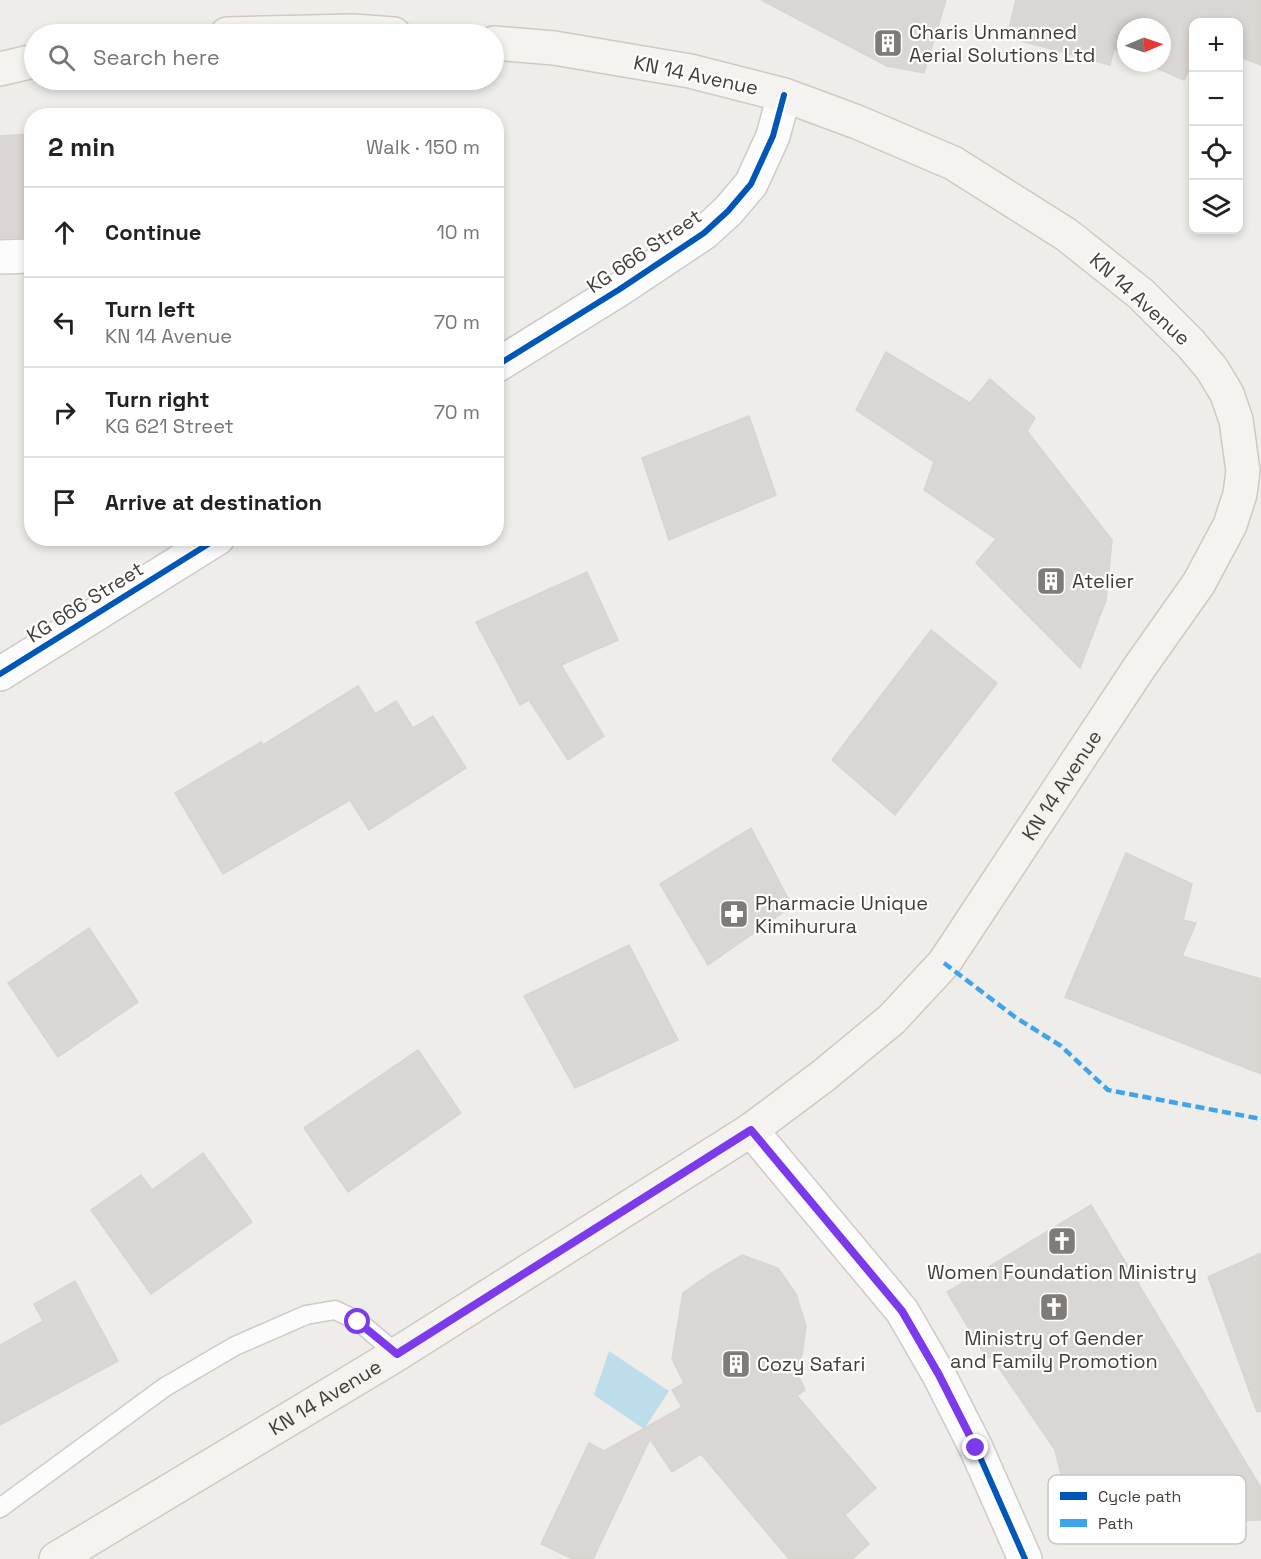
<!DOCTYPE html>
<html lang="en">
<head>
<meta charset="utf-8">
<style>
  :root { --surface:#fff; --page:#f6f6f6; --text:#222; --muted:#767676; --line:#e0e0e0 }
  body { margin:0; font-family:"Space Grotesk",sans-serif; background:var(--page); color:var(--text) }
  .controls { position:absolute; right:18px; top:18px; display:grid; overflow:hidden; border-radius:12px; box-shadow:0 3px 9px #0003 }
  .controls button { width:54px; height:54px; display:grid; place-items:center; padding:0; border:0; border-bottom:2px solid var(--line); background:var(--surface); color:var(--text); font:30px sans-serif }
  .compass { position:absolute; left:1117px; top:18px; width:54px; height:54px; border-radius:50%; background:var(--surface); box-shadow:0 3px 9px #0003; rotate:88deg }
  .stop { position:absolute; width:18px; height:18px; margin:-14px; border:4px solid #7c3aed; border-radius:50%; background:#fff }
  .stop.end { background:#7c3aed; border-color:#fff; box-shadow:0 2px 6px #0008 }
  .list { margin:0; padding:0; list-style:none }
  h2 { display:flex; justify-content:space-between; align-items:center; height:78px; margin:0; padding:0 24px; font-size:26px }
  h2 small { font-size:20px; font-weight:400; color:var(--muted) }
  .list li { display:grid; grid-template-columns:39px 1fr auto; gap:18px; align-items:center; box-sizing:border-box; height:90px; padding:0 24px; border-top:2px solid var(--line) }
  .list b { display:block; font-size:22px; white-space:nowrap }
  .list p { margin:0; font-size:20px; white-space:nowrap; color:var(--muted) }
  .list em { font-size:20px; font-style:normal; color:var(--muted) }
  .icon { flex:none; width:33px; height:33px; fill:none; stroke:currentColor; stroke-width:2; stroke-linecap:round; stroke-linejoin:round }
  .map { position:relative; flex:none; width:1261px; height:1559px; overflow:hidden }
  .search { position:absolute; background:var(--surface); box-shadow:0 3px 9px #0003; left:24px; top:24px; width:480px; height:66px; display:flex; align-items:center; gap:15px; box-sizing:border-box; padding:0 21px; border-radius:33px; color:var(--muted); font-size:22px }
  .panel { position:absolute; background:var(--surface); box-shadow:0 3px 9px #0003; left:24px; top:108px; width:480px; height:438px; border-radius:24px }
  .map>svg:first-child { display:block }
</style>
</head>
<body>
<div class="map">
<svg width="1261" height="1559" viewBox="0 0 1261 1559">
  <rect width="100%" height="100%" fill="#efedea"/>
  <!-- water -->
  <path fill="#bdddeb" d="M 609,1351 L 669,1391 L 644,1429 L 594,1395 Z"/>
  <!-- building -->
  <g fill="#d9d6d3" stroke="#d8d4d0" stroke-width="1.5">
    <path d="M 761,0 L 946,0 L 924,73 L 887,66 Z"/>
    <path d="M 1016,0 L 1261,0 L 1261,65 L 1239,57 L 1239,22 L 1194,22 L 1194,58 L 1184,80 L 1145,63 L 1162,63 L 1162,27 L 1126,27 L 1126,54 L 1114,49 L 1110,65 L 1007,37 Z"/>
    <path d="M 32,134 L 32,237 L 0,238 L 0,136 Z"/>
    <path d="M 886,352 L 970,403 L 990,379 L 1035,418 L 1027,431 L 1112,540 L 1106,600 L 1080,668 L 976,563 L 996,539 L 924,490 L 934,462 L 856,410 Z"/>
    <path d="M 749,416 L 776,495 L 669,540 L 642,458 Z"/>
    <path d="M 587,572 L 618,640 L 561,665 L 604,736 L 568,760 L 529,700 L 520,705 L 476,622 Z"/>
    <path d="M 931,630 L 997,683 L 895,815 L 832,760 Z"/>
    <path d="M 358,686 L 375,714 L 396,701 L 413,728 L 433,716 L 466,768 L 369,830 L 350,800 L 223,874 L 175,793 L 261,742 L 263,745 Z"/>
    <path d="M 751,828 L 792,906 L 708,965 L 660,884 Z"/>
    <path d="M 1126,853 L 1192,884 L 1183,920 L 1196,923 L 1182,956 L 1261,979 L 1261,1074 L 1065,997 Z"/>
    <path d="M 89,928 L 138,1002 L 58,1057 L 8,983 Z"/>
    <path d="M 629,945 L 678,1040 L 575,1088 L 524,996 Z"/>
    <path d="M 418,1050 L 461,1113 L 348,1192 L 304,1128 Z"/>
    <path d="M 203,1153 L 252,1222 L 151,1294 L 91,1210 L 141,1175 L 152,1190 Z"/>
    <path d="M 1091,1205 L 1261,1488 L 1261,1520 L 1176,1523 L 1175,1488 L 1069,1506 L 1055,1450 L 991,1356 L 987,1359 L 947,1292 Z"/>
    <path d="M 1261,1253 L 1261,1411 L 1257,1412 L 1208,1277 Z"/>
    <path d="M 742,1255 L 778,1268 L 796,1294 L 806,1326 L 802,1355 L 795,1368 L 805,1390 L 797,1396 L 876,1488 L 845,1515 L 869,1544 L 852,1559 L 789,1559 L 701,1454 L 672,1472 L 650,1439 L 593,1559 L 573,1559 L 541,1544 L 589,1443 L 604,1451 L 682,1407 L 672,1390 L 684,1383 L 672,1359 L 683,1293 L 710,1274 Z"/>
    <path d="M 75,1281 L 118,1361 L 0,1425 L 0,1345 L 43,1321 L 34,1304 Z"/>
  </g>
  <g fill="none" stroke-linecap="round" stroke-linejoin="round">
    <!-- service casing -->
    <g stroke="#cdcbc8" stroke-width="21">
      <path id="service" d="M 0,1508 L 165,1387 L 235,1346 L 306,1315 L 335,1310 L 358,1321 L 397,1354"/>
    </g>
    <!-- minor casing -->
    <g stroke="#cdcbc8" stroke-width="36">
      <g id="minor">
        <path d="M 0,257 L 32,256"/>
        <path d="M 496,366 L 620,289 L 704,233 L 728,211 L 751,184 L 773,136 L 784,95"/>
        <path d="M 0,674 L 218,538"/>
        <path d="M 751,1130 L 902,1311 L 939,1375 L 976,1448 L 1025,1559"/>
      </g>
    </g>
    <!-- secondary casing -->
    <g stroke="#cec9c1" stroke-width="36">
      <g id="secondary">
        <path d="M 227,34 L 353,31 L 394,34"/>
        <path d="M 0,69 L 34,61"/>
        <path id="s1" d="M 56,1559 L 397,1354 L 751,1130 L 823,1076 L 892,1019 L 944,963 L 1139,668 L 1199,583 L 1230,525 L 1240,494 L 1243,471 L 1236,420 L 1227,394 L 1212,369 L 1191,344 L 1141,294 L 1067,235 L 953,163 L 857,122 L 784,95 L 690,71 L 554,48 L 494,43"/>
      </g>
    </g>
    <!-- service -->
    <use href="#service" stroke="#fdfcfc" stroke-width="18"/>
    <!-- minor -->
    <use href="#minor" stroke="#fdfcfc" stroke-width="33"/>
    <!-- secondary -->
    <use href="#secondary" stroke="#f5f3ef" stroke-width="33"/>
    <!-- quiet -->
    <path stroke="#3fa4ec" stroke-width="4.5" stroke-dasharray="9 4.5" stroke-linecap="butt" d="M 944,963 L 1015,1017 L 1061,1046 L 1108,1090 L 1261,1119"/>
    <!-- cycleway casing -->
    <g stroke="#fff" stroke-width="10">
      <g id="cycleway">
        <path d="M 496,366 L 620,289 L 704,233 L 728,211 L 751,184 L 773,136 L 784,95"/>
        <path d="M 0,674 L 218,538"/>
        <path d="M 751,1130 L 902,1311 L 939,1375 L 976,1448 L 1025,1559"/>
      </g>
    </g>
    <!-- cycleway -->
    <use href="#cycleway" stroke="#0057b8" stroke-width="6"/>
  </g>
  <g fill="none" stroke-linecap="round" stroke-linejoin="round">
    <!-- route -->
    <path stroke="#7c3aed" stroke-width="8" d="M 358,1322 L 397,1354 L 751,1130 L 902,1311 L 939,1375 L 976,1448"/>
  </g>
  <!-- icons -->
  <defs>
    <g id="building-square" transform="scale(1.5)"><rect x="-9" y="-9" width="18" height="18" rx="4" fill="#807b76" stroke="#fff"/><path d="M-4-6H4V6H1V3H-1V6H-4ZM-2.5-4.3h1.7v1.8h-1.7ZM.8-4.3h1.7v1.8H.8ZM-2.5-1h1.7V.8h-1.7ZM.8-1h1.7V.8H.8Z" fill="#fff"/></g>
    <g id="pharmacy-square" transform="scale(1.5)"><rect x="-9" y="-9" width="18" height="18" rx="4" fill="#807b76" stroke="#fff"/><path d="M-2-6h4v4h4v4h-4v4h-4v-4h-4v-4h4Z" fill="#fff"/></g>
    <g id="church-square" transform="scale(1.5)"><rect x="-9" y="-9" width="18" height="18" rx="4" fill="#807b76" stroke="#fff"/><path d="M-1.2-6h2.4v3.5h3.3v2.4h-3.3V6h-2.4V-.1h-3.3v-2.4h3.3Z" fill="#fff"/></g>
  </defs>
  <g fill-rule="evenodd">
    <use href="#building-square" x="888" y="43"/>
    <use href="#building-square" x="1051" y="581"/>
    <use href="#pharmacy-square" x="734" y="914"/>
    <use href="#church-square" x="1062" y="1241"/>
    <use href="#church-square" x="1054" y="1307"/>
    <use href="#building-square" x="736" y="1364"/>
  </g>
  <g text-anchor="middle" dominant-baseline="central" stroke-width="4.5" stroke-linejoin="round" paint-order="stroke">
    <!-- poi labels -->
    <g font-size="20" fill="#453e37" stroke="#fff" text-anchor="start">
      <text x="909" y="32">Charis Unmanned<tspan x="909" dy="23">Aerial Solutions Ltd</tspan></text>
      <text x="1072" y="581">Atelier</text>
      <text x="755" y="903">Pharmacie Unique<tspan x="755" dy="23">Kimihurura</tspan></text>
      <text x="1062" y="1272" text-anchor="middle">Women Foundation Ministry</text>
      <text x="1054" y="1338" text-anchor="middle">Ministry of Gender<tspan x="1054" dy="23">and Family Promotion</tspan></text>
      <text x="757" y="1364">Cozy Safari</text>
    </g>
    <!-- street labels -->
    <g font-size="20" fill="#453e37" stroke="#fff">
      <text transform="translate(696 75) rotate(12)">KN 14 Avenue</text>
      <text transform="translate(644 251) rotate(-34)">KG 666 Street</text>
      <text transform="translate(1140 299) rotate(42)">KN 14 Avenue</text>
      <text transform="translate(85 602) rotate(-32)">KG 666 Street</text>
      <text stroke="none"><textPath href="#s1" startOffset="1286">KN 14 Avenue</textPath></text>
      <text stroke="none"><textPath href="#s1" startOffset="314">KN 14 Avenue</textPath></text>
    </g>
  </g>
  <!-- legend -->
  <rect x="1048" y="1475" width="198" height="69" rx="9" fill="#fff" stroke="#c7c5c3" stroke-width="1.5"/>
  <rect x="1060" y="1492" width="27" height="8" fill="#0057b8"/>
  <rect x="1060" y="1519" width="27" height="8" fill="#3fa4ec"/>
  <g font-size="16" fill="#453e37">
    <text x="1098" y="1502">Cycle path</text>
    <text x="1098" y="1529">Path</text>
  </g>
</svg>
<div class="controls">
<button>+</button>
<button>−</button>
<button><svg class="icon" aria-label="locate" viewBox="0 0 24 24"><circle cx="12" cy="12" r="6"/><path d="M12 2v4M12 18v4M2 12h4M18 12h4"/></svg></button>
<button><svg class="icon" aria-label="layers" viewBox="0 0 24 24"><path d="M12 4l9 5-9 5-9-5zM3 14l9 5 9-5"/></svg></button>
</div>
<svg class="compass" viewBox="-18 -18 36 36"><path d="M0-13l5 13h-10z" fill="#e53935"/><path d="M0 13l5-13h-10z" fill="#767676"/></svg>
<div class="stop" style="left:358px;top:1322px"></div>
<div class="stop end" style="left:976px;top:1448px"></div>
<div class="search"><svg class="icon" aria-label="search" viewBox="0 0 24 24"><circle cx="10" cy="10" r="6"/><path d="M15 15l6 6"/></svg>Search here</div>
<section class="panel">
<h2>2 min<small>Walk · 150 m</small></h2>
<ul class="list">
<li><svg class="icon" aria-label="ahead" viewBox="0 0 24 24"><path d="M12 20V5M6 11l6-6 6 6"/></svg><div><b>Continue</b></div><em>10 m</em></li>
<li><svg class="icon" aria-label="left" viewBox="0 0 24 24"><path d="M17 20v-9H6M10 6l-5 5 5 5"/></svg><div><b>Turn left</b><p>KN 14 Avenue</p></div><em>70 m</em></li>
<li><svg class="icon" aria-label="right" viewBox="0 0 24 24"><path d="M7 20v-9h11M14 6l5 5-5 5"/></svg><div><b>Turn right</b><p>KG 621 Street</p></div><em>70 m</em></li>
<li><svg class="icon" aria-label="arrive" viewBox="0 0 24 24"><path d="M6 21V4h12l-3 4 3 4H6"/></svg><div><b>Arrive at destination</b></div></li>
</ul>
</section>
</div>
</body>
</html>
